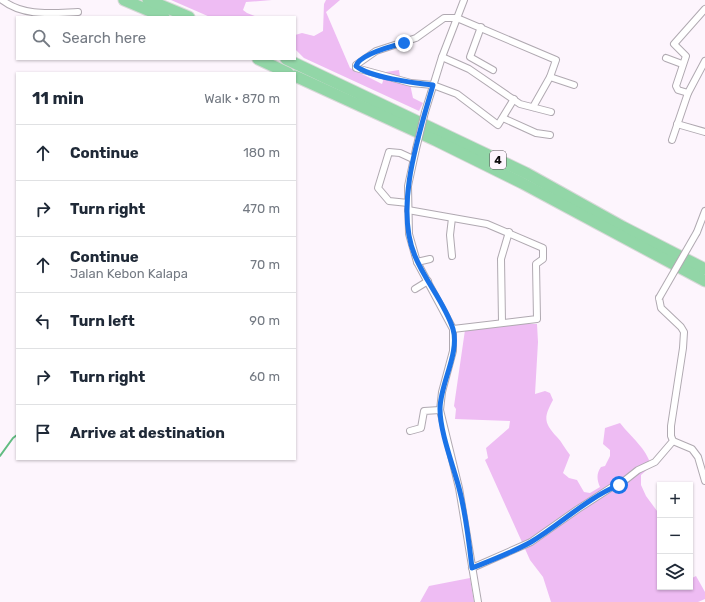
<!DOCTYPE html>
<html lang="en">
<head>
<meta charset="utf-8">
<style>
  :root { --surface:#fff; --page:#f2f2f3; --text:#1f2937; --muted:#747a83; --line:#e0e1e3 }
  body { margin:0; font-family:Rubik,sans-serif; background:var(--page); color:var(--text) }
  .controls { position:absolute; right:12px; bottom:12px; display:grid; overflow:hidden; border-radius:0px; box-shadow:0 1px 3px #0004 }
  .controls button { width:36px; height:36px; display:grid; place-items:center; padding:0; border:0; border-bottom:1px solid var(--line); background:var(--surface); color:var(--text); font:20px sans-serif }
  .stop { position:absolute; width:12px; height:12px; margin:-9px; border:3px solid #1a73e8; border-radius:50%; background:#fff }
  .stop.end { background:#1a73e8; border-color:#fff; box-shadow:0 1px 4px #0008 }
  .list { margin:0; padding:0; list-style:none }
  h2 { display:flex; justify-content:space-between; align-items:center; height:52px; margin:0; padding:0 16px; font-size:17px }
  h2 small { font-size:13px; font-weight:400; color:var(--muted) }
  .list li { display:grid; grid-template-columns:26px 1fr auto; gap:12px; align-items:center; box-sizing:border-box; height:56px; padding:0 16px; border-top:1px solid var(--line) }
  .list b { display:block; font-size:15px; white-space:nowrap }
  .list p { margin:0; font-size:13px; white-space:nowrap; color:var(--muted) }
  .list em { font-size:13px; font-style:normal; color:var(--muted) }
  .icon { flex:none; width:22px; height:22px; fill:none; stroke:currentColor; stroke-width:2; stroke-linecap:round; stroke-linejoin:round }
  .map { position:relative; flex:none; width:705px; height:602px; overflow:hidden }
  .search { position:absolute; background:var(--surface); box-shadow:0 1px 3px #0004; left:16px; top:16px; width:280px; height:44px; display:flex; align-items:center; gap:10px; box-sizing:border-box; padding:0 14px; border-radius:0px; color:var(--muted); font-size:15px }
  .panel { position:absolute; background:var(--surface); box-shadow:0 1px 3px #0004; left:16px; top:72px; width:280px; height:388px; border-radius:0px }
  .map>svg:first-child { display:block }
</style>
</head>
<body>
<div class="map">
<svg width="705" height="602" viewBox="0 0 705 602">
  <rect width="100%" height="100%" fill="#fdf5fd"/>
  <!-- green -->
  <g fill="#eebcf3">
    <path d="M 171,0 L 272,0 L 246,2 L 243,10 L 247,13 L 257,17 L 210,17 Z"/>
    <path d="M 326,0 L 340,0 L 326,12 L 350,68 L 382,84 L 386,72 L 399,70 L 401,83 L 410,84 L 413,98 L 423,103 L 419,111 L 304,58 L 295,49 L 295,35 L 302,33 L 314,36 L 323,31 L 324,4 Z"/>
    <path d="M 509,324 L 537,324 L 538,342 L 535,394 L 545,391 L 550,393 L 553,400 C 544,417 543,422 557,437 C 562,442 565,449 570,455 L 563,473 L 569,478 L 577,480 L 584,492 L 590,493 L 600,487 C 597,480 596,474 601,467 L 605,466 L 610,456 L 610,450 L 603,444 L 605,428 L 620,423 C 631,437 647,449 651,466 L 641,475 L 641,485 L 646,496 L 660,515 L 660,587 L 690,587 L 690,579 L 696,576 L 705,592 L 705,599 L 698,602 L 551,602 L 543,577 L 530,560 L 485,460 L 488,458 L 486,448 L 509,428 L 510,421 L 455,419 L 456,409 L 454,406 L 465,330 Z"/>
    <path d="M 470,578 L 474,602 L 420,602 L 429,586 Z"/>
  </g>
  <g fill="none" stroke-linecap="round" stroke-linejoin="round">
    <!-- stream -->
    <path stroke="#62bc82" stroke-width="2" d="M 0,456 L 13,438 L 17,435"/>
    <!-- minor casing -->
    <g stroke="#b0a9b1" stroke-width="8">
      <g id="minor">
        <path d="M 2,0 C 24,17 52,13 78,12"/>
        <path d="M 481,27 L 470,57 L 493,70"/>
        <path d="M 442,57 L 469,69 L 520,104 L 551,112"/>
        <path d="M 666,58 L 682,64"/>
        <path d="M 550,77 L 574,85"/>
        <path d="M 688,93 L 678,90 L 676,86 L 686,56 L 674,44 L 705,9"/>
        <path d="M 514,99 L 498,125 L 457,94 L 433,85 L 411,83 L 356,68 L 356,65 L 376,51 L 416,38 L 444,18 L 457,18 L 556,60 L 550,77 L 533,107"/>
        <path d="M 425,112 L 442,57 L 464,0"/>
        <path d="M 503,118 L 536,133 L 550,135"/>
        <path d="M 677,124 L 705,132"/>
        <path d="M 672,140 L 688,93 L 705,61"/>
        <path d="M 416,149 L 408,186 L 409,234 L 417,262 L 453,329 L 453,351 L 442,392 L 440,410 L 459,488 L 478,602"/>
        <path d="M 408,203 L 389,201 L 378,188 L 389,152 L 400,153 L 413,159"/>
        <path d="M 408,210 L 487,224 L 543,248 L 543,259 L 536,264 L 537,319 L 453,329"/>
        <path d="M 452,218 L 450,235 L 452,256"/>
        <path d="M 697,232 L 705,211"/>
        <path d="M 417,262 L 430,259"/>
        <path d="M 415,289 L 428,281"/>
        <path d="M 502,322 L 501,259 L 509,232"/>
        <path d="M 410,431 L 421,428 L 424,411 L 440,410"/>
        <path d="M 673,441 L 692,449 L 698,457 L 705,481"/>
        <path d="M 472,568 L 531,542 L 578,509 L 612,487 L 619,485 L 638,470 L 655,462 L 673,441 L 671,436 L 671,426 L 683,348 L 684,332 L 681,327 L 661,308 L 659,298"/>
      </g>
    </g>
    <!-- motorway casing -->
    <g stroke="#d8d8d8" stroke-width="13">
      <g id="motorway">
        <path d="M 124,0 L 164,17"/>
        <path d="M 148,0 L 189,17"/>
        <path d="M 258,59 L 288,73"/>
        <path d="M 286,59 L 526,173 L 623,227 L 705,269"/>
        <path d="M 295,76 L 435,140 L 522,183 L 705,281"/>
      </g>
    </g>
    <!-- minor -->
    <use href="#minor" stroke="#fff" stroke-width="6"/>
    <!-- motorway -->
    <use href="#motorway" stroke="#92d6a7" stroke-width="11"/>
    <!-- minor-bridge casing -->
    <g stroke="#b0a9b1" stroke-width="8" stroke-linecap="butt">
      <g id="minor-bridge">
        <path d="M 416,149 L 425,112"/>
        <path d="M 659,298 L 697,232"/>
      </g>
    </g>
    <!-- minor-bridge -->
    <use href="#minor-bridge" stroke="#fff" stroke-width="6"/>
  </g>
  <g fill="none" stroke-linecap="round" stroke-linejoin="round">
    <!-- route -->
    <path stroke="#1a73e8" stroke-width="5" d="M 404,43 C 392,46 360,54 356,66 C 369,77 414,83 433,85 C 419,134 394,207 415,256 C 425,281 445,303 453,329 C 460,353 440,384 440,409 C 440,432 453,465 459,488 C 466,514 469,542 472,568 C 492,560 513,552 531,542 C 561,524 587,498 619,485"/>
  </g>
  <g text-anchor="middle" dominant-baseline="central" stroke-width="3" stroke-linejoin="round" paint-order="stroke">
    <!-- shield labels -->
    <rect fill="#fdf5fd" stroke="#555155" stroke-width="1" x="490" y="151" width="16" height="18" rx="3"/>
    <g font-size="11" font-weight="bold" fill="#0d0b0d">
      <text x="498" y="160">4</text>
    </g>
  </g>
</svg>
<div class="controls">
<button>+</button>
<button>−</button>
<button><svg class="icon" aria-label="layers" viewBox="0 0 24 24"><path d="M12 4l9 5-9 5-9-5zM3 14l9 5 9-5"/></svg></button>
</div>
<div class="stop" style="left:619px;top:485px"></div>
<div class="stop end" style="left:404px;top:43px"></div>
<div class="search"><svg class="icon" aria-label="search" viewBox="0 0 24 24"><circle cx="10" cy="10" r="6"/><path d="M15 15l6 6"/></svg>Search here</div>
<section class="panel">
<h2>11 min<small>Walk · 870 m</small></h2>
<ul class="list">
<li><svg class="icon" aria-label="ahead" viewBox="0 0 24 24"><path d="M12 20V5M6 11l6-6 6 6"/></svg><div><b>Continue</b></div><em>180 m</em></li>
<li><svg class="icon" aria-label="right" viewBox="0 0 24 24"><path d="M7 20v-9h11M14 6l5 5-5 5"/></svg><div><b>Turn right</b></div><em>470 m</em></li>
<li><svg class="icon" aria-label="ahead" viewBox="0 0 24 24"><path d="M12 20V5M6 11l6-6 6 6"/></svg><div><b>Continue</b><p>Jalan Kebon Kalapa</p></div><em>70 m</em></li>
<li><svg class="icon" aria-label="left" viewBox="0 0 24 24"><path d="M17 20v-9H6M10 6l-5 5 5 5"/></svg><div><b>Turn left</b></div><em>90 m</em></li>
<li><svg class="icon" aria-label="right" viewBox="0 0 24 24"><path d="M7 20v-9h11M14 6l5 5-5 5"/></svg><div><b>Turn right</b></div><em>60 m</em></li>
<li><svg class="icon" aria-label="arrive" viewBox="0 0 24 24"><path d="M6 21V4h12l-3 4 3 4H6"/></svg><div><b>Arrive at destination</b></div></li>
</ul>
</section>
</div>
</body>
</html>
